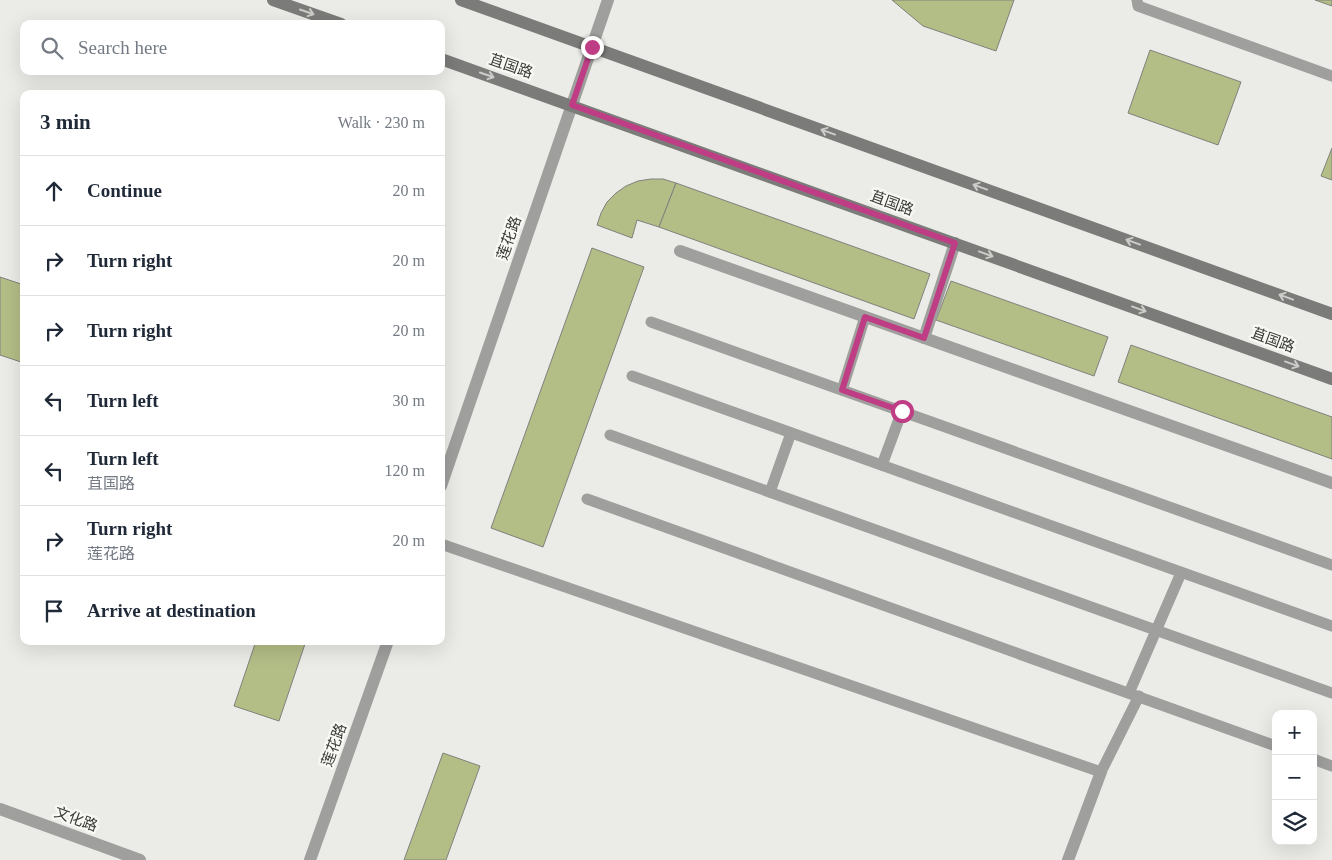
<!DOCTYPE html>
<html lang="en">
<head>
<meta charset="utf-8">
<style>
  :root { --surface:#fff; --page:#f2f2f3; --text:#1f2937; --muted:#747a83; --line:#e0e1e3 }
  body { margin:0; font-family:"Times New Roman","Noto Sans SC",serif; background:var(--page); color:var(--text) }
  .controls { position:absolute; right:15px; bottom:15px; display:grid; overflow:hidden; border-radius:10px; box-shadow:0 5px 20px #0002 }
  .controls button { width:45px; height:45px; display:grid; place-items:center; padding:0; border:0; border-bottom:1px solid var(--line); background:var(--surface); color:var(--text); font:25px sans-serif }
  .stop { position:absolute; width:15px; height:15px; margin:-11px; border:4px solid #bf3d85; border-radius:50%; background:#fff }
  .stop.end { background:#bf3d85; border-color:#fff; box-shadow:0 1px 5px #0008 }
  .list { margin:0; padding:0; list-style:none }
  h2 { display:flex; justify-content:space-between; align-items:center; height:65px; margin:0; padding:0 20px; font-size:21px }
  h2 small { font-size:16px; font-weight:400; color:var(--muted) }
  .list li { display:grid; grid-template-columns:32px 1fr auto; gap:15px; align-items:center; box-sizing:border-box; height:70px; padding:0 20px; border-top:1px solid var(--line) }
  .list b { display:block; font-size:19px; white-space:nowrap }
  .list p { margin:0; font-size:16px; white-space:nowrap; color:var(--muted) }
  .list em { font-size:16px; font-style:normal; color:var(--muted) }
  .icon { flex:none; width:28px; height:28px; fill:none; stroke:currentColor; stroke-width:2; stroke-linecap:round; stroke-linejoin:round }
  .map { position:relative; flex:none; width:1332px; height:860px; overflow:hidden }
  .search { position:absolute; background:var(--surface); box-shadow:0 5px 20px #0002; left:20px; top:20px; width:425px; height:55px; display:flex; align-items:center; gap:12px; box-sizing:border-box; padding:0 18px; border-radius:10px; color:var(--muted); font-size:19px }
  .panel { position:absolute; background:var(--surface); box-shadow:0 5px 20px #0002; left:20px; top:90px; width:425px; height:555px; border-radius:10px }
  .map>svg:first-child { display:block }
</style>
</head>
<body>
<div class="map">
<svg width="1332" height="860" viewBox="0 0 1332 860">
  <rect width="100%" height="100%" fill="#ebece7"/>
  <!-- building -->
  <g fill="#b3bd86" stroke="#80817d">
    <path d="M 892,0 L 1014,0 L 996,51 L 923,26 Z"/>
    <path d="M 1315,0 L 1332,0 L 1332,6 Z"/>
    <path d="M 1150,50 L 1241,82 L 1218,145 L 1128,113 Z"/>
    <path d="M 1332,148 L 1332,180 L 1321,176 Z"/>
    <path d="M 651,179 L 663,179 L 676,183 L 659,227 L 637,220 L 632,238 L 597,225 L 601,213 L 607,202 L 616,193 L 626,186 L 638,181 Z"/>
    <path d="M 676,183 L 930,274 L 914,319 L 659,227 Z"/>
    <path d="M 592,248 L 644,267 L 543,547 L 491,528 Z"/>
    <path d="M 0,277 L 24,285 L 24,363 L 0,355 Z"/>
    <path d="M 951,281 L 1108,337 L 1094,376 L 936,320 Z"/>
    <path d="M 1131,345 L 1332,417 L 1332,459 L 1118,382 Z"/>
    <path d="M 256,641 L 306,641 L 279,721 L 234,706 Z"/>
    <path d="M 443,753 L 480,766 L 446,860 L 404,860 Z"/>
  </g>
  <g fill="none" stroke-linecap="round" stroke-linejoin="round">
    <!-- service -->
    <g stroke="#9fa09e" stroke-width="11">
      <path d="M 1137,0 L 1138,6 L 1332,76"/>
      <path d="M 651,322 L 1332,565"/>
      <path d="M 632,376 L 1332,626"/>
      <path d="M 842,390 L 865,317"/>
      <path d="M 610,435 L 1332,693"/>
      <path d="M 882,465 L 902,411"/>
      <path d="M 770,492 L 791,433"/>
      <path d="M 587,499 L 1276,746"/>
      <path d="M 441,544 L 1101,772 L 1139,696"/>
      <path d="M 1129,693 L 1181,573"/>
      <path d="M 1313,759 L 1332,766"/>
    </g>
    <!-- minor -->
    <g stroke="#9fa09e" stroke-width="12">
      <path d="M 680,251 L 1332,483"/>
      <path d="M 924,338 L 955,243"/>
      <path d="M 1068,860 L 1101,772"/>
    </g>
    <!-- tertiary -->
    <g stroke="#9fa09e" stroke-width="12">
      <path d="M 441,486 L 608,0"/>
      <path d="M 0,809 L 140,860"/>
      <path d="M 310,860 L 388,641"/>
    </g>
    <!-- secondary -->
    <g stroke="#7b7c79" stroke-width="12">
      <path d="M 273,0 L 341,24"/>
      <path d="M 461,0 L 1332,314"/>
      <path d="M 441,59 L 1332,379"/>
    </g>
  </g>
  <!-- one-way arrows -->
  <defs><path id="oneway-shaft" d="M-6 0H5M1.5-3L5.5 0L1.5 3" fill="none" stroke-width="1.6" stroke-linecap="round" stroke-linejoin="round" transform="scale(1.25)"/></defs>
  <g stroke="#cccdc9">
    <use href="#oneway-shaft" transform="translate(307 12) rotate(19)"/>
    <use href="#oneway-shaft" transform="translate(487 75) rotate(19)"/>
    <use href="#oneway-shaft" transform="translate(828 132) rotate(-160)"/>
    <use href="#oneway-shaft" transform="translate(980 187) rotate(-160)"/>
    <use href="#oneway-shaft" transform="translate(1133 242) rotate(-160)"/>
    <use href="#oneway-shaft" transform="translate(986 254) rotate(20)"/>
    <use href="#oneway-shaft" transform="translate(1286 297) rotate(-160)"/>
    <use href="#oneway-shaft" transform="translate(1139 309) rotate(20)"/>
    <use href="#oneway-shaft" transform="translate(1292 364) rotate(20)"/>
  </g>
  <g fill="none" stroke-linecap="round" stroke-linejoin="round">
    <!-- route -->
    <path stroke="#bf3d85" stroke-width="6" d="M 592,47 L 572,105 L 955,243 L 924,338 L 865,317 L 842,390 L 902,411"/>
  </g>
  <g text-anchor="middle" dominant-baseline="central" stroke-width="4.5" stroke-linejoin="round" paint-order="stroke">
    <!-- street labels -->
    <g font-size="15" fill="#393937" stroke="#f8f9f4">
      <text transform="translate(511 66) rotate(19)">苴国路</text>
      <text transform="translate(892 203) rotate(20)">苴国路</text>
      <text transform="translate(509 238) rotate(-71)">莲花路</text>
      <text transform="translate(1273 340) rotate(20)">苴国路</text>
      <text transform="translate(334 745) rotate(-70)">莲花路</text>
      <text transform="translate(76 819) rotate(20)">文化路</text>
    </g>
  </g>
</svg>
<div class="controls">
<button>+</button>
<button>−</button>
<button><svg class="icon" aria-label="layers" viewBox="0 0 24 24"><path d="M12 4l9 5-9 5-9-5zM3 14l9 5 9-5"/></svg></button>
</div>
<div class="stop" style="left:902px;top:411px"></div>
<div class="stop end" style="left:592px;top:47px"></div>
<div class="search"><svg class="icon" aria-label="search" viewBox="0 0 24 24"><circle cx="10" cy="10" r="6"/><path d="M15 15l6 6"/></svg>Search here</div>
<section class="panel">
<h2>3 min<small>Walk · 230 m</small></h2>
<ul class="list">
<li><svg class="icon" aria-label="ahead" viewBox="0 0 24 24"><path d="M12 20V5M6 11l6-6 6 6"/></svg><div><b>Continue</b></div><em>20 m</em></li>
<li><svg class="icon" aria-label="right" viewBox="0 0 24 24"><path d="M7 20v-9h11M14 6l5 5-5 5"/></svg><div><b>Turn right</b></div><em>20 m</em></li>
<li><svg class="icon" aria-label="right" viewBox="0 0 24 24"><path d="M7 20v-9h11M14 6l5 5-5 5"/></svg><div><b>Turn right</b></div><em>20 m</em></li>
<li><svg class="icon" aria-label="left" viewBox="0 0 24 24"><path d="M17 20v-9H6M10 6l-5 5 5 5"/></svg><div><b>Turn left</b></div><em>30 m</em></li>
<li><svg class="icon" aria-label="left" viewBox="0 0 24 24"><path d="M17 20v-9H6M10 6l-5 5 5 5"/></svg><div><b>Turn left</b><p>苴国路</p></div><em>120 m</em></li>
<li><svg class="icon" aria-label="right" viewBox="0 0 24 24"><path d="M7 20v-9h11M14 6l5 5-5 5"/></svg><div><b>Turn right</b><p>莲花路</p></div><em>20 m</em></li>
<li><svg class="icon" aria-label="arrive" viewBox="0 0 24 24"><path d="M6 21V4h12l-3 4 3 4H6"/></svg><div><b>Arrive at destination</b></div></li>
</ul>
</section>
</div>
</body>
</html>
